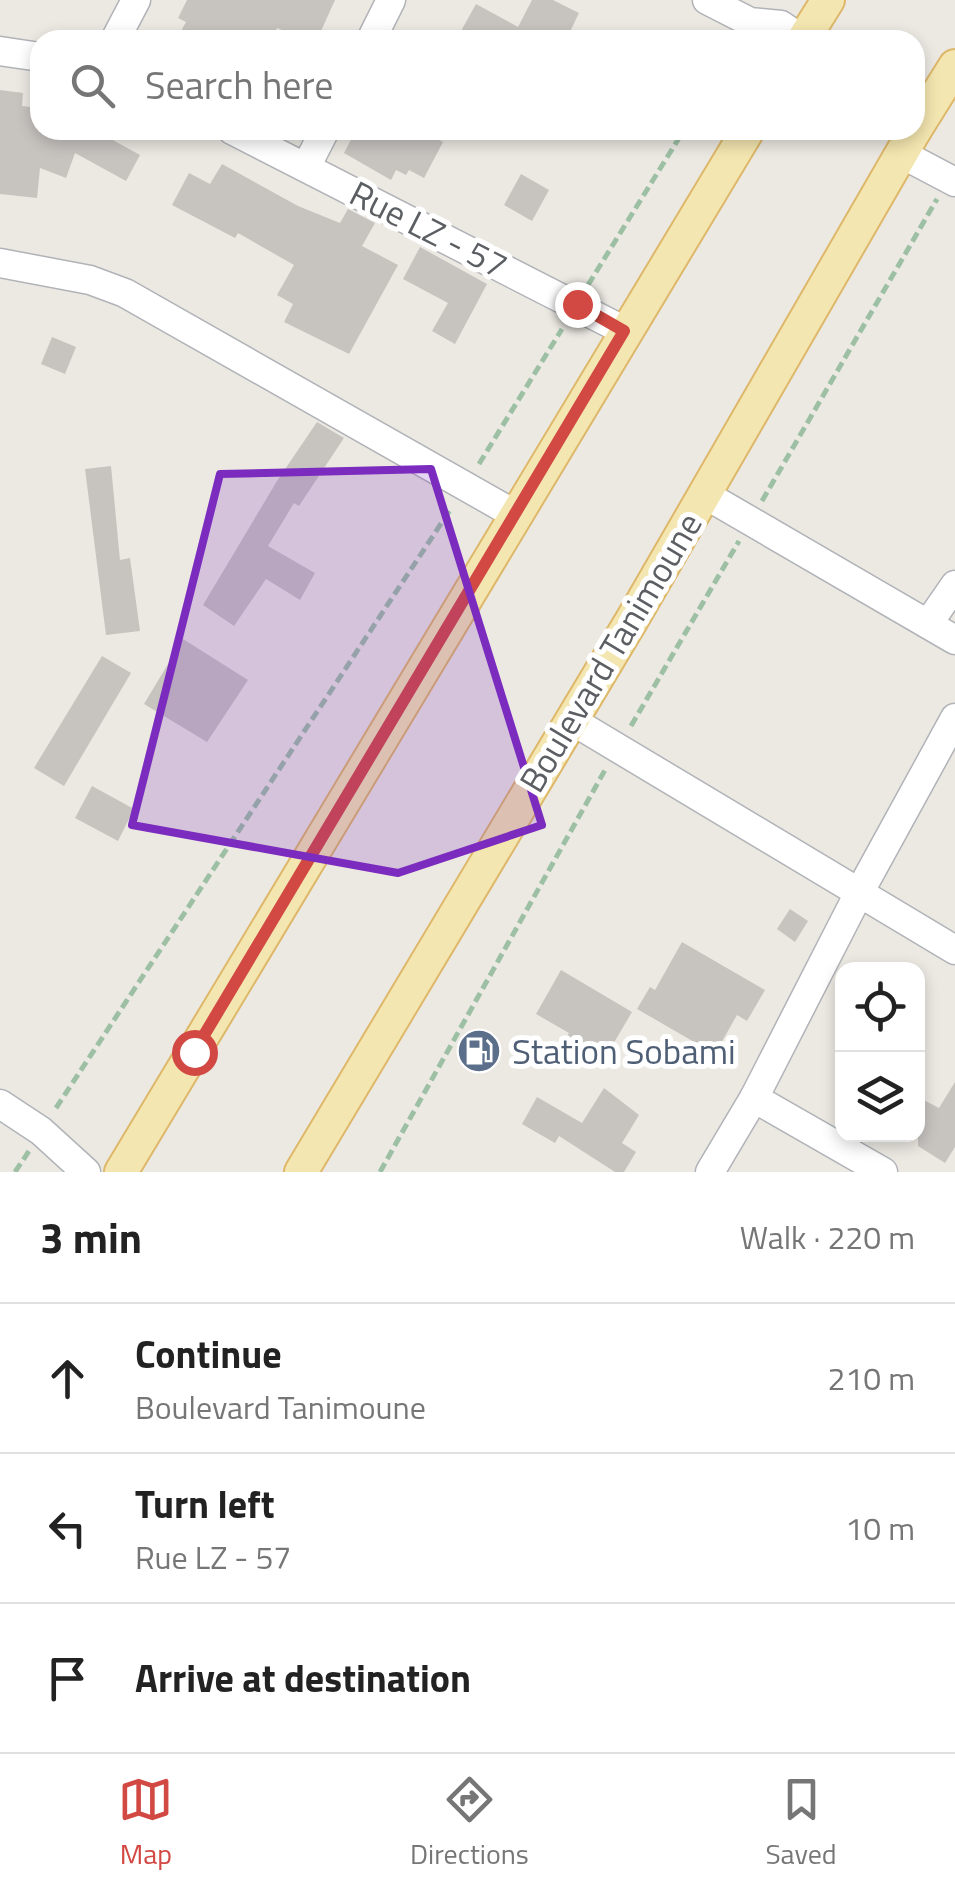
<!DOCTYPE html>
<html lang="en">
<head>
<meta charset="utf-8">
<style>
  :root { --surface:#fff; --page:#f2f2f2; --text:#222; --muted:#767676; --line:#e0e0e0; --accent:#d24843 }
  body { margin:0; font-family:"Titillium Web",sans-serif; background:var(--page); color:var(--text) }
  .controls { position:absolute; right:30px; bottom:30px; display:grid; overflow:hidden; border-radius:20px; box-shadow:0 5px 15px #0003 }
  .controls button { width:90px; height:90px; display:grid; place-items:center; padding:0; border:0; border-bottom:2px solid var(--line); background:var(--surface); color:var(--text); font:50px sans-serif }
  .stop { position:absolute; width:30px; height:30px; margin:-22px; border:8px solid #d24843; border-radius:50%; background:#fff }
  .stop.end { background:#d24843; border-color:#fff; box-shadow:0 2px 10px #0008 }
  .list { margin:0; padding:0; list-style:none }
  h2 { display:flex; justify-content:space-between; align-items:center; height:130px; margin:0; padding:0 40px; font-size:42px }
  h2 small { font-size:32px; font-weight:400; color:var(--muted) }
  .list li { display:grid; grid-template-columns:65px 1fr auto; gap:30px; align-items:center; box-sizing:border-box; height:150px; padding:0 40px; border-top:2px solid var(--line) }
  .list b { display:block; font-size:38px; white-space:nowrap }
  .list p { margin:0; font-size:32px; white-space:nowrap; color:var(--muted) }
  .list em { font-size:32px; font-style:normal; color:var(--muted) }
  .icon { flex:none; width:55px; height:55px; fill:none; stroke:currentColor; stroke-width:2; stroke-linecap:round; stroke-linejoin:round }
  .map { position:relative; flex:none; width:955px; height:1172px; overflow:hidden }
  .search { position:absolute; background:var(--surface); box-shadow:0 5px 15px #0003; left:30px; right:30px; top:30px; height:110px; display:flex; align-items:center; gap:25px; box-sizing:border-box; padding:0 35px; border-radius:30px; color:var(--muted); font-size:38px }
  .sheet { height:580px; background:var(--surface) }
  nav { display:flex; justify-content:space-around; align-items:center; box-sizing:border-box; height:140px; border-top:2px solid var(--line); background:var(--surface); font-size:28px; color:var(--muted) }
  nav a { display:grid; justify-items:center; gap:5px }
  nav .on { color:var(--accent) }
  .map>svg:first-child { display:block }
</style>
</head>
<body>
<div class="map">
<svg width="955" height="1172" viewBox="0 0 955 1172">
  <rect width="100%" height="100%" fill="#ece9e3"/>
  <!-- building -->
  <g fill="#c7c4c0">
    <path d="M 187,0 L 335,0 L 317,40 L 305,40 L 277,28 L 271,40 L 176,40 L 186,22 L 178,18 Z"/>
    <path d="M 532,0 L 553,0 L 579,13 L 566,40 L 456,40 L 476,4 L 518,27 Z"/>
    <path d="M 0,90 L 23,93 L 22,106 L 40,108 L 40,130 L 116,130 L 111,139 L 140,155 L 126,181 L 75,153 L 66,178 L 40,168 L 37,198 L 0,194 Z"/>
    <path d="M 356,130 L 421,130 L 443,142 L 424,178 L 409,170 L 406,175 L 396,170 L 391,180 L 344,153 Z"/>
    <path d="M 222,164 L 298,206 L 340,223 L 348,209 L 375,223 L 362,246 L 398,265 L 349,354 L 284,322 L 293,304 L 277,295 L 294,265 L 238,233 L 235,238 L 172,205 L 189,173 L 210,184 Z"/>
    <path d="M 521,174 L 549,190 L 532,221 L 504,205 Z"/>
    <path d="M 420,247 L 487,284 L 455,344 L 432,331 L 448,303 L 403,279 Z"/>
    <path d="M 52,337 L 76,347 L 65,374 L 41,364 Z"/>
    <path d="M 317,422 L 344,438 L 299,506 L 294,503 L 268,546 L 315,573 L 300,600 L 266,579 L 234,626 L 203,605 L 277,481 Z"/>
    <path d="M 111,466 L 120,560 L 130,558 L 140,631 L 106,635 L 85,469 Z"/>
    <path d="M 183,639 L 248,680 L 207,742 L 144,704 Z"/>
    <path d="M 102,656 L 131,673 L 64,786 L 34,768 Z"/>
    <path d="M 92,786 L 134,809 L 118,841 L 75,818 Z"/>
    <path d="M 790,909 L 808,921 L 795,942 L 777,929 Z"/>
    <path d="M 682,942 L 765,990 L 747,1021 L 737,1015 L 715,1054 L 637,1009 L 650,987 L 655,990 Z"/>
    <path d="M 561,970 L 632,1012 L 599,1068 L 562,1046 L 569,1033 L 536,1014 Z"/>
    <path d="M 955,1082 L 955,1147 L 945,1163 L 918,1146 L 918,1097 L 939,1108 Z"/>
    <path d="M 604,1088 L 639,1115 L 622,1143 L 636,1152 L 624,1172 L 615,1172 L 559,1136 L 555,1143 L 522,1124 L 537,1097 L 582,1123 Z"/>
  </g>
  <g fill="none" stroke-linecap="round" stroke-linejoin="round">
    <!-- minor casing -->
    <g stroke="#b0b3b7" stroke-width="31">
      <g id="minor">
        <path d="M 707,0 L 750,22 L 781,25 L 803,40"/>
        <path d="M 115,40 L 136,0"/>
        <path d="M 371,40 L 391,0"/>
        <path d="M 0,51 L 40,57"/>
        <path d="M 232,130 L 625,331"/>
        <path d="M 900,153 L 955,182"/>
        <path d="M 306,167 L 325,130"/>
        <path d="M 0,263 L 90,280 L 125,293 L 516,515"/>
        <path d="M 704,494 L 955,640"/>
        <path d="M 928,624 L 955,585"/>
        <path d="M 571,720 L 955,950"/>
        <path d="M 754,1098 L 883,1172"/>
        <path d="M 0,1104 L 41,1131 L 86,1172"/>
        <path d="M 710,1172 L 754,1098 L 859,893 L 955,718"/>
      </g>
    </g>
    <!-- major casing -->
    <g stroke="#deb86a" stroke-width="36">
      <g id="major">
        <path d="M 803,40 L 828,0"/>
        <path d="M 915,130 L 955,66"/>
        <path d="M 121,1172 L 748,130"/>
        <path d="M 301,1172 L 633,618 L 915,130"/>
      </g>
    </g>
    <!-- path -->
    <g stroke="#9dc0a5" stroke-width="5" stroke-dasharray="10 5" stroke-linecap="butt">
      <path d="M 588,285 L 684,130"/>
      <path d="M 479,464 L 562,329"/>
      <path d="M 762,501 L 937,199"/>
      <path d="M 631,726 L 739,541"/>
      <path d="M 56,1108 L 452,507"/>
      <path d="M 15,1172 L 29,1151"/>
      <path d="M 380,1172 L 605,770"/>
    </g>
    <!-- minor -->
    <use href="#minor" stroke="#fff" stroke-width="28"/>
    <!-- major -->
    <use href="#major" stroke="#f4e6b0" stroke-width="32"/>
  </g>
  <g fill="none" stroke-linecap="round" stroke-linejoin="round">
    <!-- route -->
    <path stroke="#d24843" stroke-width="12" d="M 194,1052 L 624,331 L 577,304"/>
  </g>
  <!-- marked area -->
  <path fill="#7b2cbf" fill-opacity="0.2" stroke="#7b2cbf" stroke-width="8" stroke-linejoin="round" d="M 431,469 L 542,825 L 398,873 L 132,825 L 220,474 Z"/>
  <!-- icons -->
  <defs>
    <g id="fuel-disc" transform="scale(2.25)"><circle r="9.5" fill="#5c6f8a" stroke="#fff"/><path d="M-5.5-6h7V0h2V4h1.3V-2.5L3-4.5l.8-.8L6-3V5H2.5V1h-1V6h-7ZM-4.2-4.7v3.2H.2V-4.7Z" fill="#fff"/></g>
  </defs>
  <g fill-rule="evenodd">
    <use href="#fuel-disc" x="479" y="1051"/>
  </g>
  <g text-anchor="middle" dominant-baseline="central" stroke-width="10" stroke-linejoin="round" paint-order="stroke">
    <!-- street labels -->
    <g font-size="35" fill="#5b5e62" stroke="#fff">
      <text transform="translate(429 229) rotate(27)">Rue LZ - 57</text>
      <text transform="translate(610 652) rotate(-59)">Boulevard Tanimoune</text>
    </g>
    <!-- service labels -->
    <g font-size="35" fill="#4e5e75" stroke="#fff" text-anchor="start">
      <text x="512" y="1051">Station Sobami</text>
    </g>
  </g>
</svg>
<div class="controls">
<button><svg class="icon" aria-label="locate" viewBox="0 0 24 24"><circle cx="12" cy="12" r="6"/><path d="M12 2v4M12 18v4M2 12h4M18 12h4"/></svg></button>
<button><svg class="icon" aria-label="layers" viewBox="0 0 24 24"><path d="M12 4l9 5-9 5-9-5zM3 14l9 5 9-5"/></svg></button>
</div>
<div class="stop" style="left:194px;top:1052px"></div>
<div class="stop end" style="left:577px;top:304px"></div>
<div class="search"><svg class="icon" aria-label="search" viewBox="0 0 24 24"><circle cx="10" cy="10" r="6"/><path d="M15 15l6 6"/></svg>Search here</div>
</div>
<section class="sheet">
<h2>3 min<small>Walk · 220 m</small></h2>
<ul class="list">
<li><svg class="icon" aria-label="ahead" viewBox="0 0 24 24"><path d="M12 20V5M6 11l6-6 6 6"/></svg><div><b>Continue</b><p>Boulevard Tanimoune</p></div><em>210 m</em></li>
<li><svg class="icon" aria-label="left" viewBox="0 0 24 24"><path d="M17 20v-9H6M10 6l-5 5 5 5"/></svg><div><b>Turn left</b><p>Rue LZ - 57</p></div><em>10 m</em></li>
<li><svg class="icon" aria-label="arrive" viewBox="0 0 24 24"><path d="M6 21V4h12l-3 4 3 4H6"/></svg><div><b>Arrive at destination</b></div></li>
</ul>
</section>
<nav>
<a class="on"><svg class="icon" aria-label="map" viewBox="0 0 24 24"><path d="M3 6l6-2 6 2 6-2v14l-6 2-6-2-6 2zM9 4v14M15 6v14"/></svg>Map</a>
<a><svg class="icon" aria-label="directions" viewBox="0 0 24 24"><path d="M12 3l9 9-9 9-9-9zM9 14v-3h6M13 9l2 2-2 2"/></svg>Directions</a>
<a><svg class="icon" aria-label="saved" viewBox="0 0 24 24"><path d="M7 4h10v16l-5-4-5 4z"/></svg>Saved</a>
</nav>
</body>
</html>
